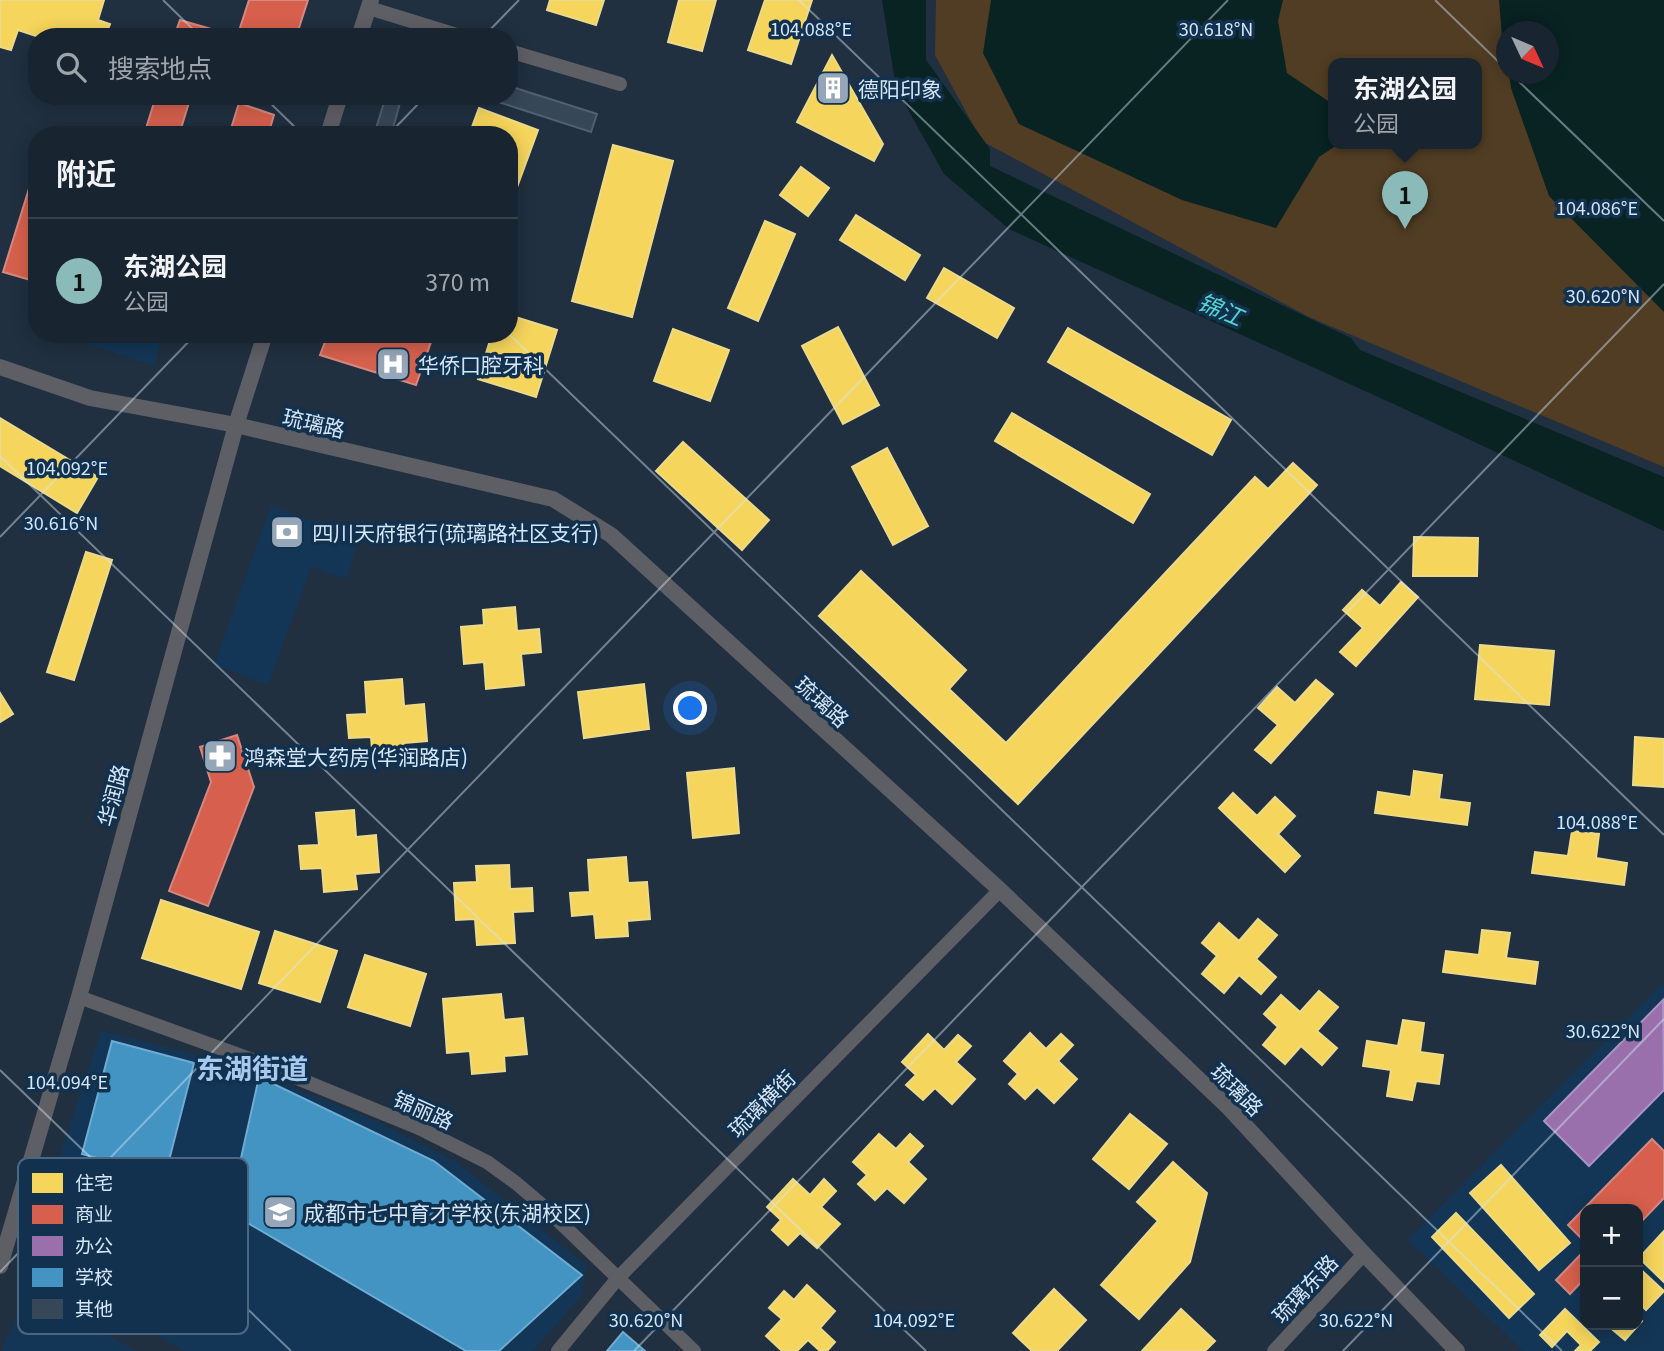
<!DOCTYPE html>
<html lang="zh">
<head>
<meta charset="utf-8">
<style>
  :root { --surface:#182430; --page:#212c38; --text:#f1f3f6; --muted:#9fa4ab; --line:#36414c; --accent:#8bbbb9 }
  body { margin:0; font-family:Georgia,"Noto Sans SC",serif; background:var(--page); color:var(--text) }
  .controls { position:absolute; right:21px; bottom:21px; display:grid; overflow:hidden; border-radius:14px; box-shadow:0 4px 18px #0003 }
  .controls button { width:63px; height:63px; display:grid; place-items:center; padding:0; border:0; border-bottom:2px solid var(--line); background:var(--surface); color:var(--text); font:35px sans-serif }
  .compass { position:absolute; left:1496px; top:21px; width:63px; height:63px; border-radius:50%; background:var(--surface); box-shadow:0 4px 18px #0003; rotate:134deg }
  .you { position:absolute; left:691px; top:709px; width:24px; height:24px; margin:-18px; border:5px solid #fff; border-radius:50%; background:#1a73e8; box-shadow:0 0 0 10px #1a73e833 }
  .badge { display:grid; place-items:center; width:46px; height:46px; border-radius:50%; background:var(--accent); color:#111; font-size:23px; font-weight:700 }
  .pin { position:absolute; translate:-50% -58px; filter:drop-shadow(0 2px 4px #0008) }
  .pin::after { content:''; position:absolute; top:37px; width:24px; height:21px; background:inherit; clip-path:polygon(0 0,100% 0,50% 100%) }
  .popup { position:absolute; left:1328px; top:58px; width:154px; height:91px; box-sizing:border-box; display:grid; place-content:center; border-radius:14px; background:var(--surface); filter:drop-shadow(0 2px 5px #0005); font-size:23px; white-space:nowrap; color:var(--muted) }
  .popup b { font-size:26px; color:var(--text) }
  .popup::after { content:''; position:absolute; left:50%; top:100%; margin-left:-14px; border:14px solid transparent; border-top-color:var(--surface) }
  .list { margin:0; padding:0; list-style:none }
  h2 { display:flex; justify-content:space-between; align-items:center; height:91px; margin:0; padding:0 28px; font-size:30px }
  h2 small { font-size:23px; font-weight:400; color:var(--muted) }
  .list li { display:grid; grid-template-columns:46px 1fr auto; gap:21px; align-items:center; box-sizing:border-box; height:126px; padding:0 28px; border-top:2px solid var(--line) }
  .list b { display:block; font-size:26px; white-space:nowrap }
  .list p { margin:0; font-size:23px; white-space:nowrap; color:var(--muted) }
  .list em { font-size:23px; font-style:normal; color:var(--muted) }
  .icon { flex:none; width:38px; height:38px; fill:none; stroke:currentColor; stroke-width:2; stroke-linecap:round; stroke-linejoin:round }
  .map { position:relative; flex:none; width:1664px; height:1351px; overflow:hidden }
  .search { position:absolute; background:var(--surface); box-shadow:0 4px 18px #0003; left:28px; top:28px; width:490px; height:77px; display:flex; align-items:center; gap:18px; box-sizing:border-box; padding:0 24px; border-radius:28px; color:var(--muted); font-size:26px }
  .panel { position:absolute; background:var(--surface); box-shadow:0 4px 18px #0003; left:28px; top:126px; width:490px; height:217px; border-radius:28px }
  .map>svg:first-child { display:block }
</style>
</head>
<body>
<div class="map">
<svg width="1664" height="1351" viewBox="0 0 1664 1351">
  <rect width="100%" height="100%" fill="#203040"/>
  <!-- built -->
  <g fill="#133656" fill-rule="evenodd">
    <path d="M 57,334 L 162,334 L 163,335 L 154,366 Z"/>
    <path d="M 271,506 L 360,538 L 346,579 L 311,567 L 268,685 L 214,665 Z"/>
    <path d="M 1664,982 L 1664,1351 L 1523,1351 L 1408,1240 ZM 1585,1209 L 1638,1209 L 1638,1325 L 1585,1325 Z"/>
    <path d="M 101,1031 L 233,1064 L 372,1119 L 455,1161 L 586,1265 L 582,1295 L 533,1351 L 185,1351 L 25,1262 Z"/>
    <path d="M 29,1293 L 137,1351 L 1,1351 Z"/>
  </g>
  <!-- green -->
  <path fill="#513d24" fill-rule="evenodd" d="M 936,0 L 1664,0 L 1664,467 L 1309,317 L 982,141 L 935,55 ZM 1506,32 L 1548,32 L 1548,74 L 1506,74 ZM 1333,63 L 1477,63 L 1477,143 L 1333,143 Z"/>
  <!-- water -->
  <g fill="#092222">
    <path d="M 882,0 L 926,0 L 926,60 L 990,149 L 990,166 L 1351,338 L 1360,350 L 1664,477 L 1664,531 L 1398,406 L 1009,229 L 944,174 L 896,88 Z"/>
    <path d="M 991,0 L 1283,0 L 1278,21 L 1287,73 L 1331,103 L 1333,103 L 1333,143 L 1340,143 L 1319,157 L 1276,228 L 1182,200 L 1019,124 L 983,53 Z"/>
    <path d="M 1499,0 L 1664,0 L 1664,312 L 1549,196 L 1511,88 L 1509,74 L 1548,74 L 1548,32 L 1506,32 L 1506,62 L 1502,37 Z"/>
  </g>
  <!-- homes -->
  <g fill="#f6d55c" stroke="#ecda8b" stroke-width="2">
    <path d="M 0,0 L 104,0 L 98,20 L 110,24 L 105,37 L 39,37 L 18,30 L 11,50 L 0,47 Z"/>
    <path d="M 550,0 L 604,0 L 596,25 L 547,10 Z"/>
    <path d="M 679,0 L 716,0 L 702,51 L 668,42 Z"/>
    <path d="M 765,0 L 812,0 L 791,64 L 748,50 Z"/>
    <path d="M 832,55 L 883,144 L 874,161 L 797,122 Z"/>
    <path d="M 479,108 L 538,130 L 509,209 L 509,135 L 469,135 Z"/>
    <path d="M 613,145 L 673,161 L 632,317 L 572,301 Z"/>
    <path d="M 801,167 L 829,188 L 808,216 L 780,195 Z"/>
    <path d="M 856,215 L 920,255 L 905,280 L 840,240 Z"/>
    <path d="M 765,221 L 795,234 L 758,321 L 728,308 Z"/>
    <path d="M 944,268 L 1014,308 L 997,338 L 927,298 Z"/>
    <path d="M 509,315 L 557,330 L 536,397 L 478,379 L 492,334 L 509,334 Z"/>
    <path d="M 838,327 L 879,405 L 843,424 L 802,346 Z"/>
    <path d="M 1068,328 L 1231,420 L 1212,455 L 1048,362 Z"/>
    <path d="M 673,329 L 729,350 L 710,401 L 654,381 Z"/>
    <path d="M 1012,413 L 1150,494 L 1133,523 L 995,441 Z"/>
    <path d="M 0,418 L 98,477 L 77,513 L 0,466 Z"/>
    <path d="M 683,442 L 769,520 L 742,550 L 656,471 Z"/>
    <path d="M 887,448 L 928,526 L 893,545 L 852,467 Z"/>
    <path d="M 1293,463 L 1317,485 L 1018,804 L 819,616 L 861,571 L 966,670 L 949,689 L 1006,743 L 1255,477 L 1268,489 Z"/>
    <path d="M 1414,537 L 1478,538 L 1477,576 L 1413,576 Z"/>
    <path d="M 86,552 L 112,560 L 74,680 L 47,672 Z"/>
    <path d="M 1401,582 L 1418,597 L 1356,666 L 1340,652 L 1363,628 L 1343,610 L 1362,590 L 1380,606 Z"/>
    <path d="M 515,607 L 517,631 L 539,629 L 541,652 L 521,654 L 524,685 L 486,689 L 484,662 L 464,664 L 461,627 L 484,625 L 483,610 Z"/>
    <path d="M 1480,645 L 1554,651 L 1549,705 L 1475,699 Z"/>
    <path d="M 402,679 L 404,706 L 424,704 L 427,741 L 404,743 L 405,758 L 373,761 L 371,737 L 349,738 L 347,715 L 367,714 L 365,682 Z"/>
    <path d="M 1316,680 L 1333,694 L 1271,763 L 1255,750 L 1278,725 L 1258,708 L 1277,687 L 1295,703 Z"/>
    <path d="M 644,684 L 649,729 L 584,738 L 578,692 Z"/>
    <path d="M 0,693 L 13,714 L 0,722 Z"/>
    <path d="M 1635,737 L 1664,739 L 1664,787 L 1633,785 Z"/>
    <path d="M 734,768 L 739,833 L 693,838 L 687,773 Z"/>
    <path d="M 1414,771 L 1442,775 L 1439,799 L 1470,803 L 1467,825 L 1375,813 L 1378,792 L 1411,797 Z"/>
    <path d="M 1233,793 L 1257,816 L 1275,797 L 1295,816 L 1278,834 L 1300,856 L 1285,872 L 1219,808 Z"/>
    <path d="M 354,810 L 356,837 L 376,835 L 379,872 L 355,874 L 357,889 L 324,892 L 322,868 L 301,869 L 299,846 L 319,845 L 316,813 Z"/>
    <path d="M 1572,831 L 1599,834 L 1596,858 L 1627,863 L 1624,885 L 1532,873 L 1535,852 L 1568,856 Z"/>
    <path d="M 626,857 L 628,883 L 647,882 L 650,919 L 627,921 L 628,936 L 596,938 L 594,914 L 572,916 L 570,893 L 590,892 L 588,860 Z"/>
    <path d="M 509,865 L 510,889 L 532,888 L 533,911 L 513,912 L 515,943 L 477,945 L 475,919 L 456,920 L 454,883 L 477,882 L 476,866 Z"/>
    <path d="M 161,900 L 259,932 L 241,989 L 142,958 Z"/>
    <path d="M 1258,919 L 1277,935 L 1256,959 L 1276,977 L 1261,994 L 1239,975 L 1224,993 L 1202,974 L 1217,956 L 1202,943 L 1219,923 L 1239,941 Z"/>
    <path d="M 1482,930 L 1510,933 L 1506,958 L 1538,962 L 1535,984 L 1443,972 L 1446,951 L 1479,955 Z"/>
    <path d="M 275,931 L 337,951 L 320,1002 L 259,983 Z"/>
    <path d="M 365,955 L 426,974 L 410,1026 L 348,1007 Z"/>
    <path d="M 1319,991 L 1338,1007 L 1317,1031 L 1337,1048 L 1322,1065 L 1301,1046 L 1285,1064 L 1263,1045 L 1278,1027 L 1264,1014 L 1281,995 L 1300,1012 Z"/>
    <path d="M 501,994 L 504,1020 L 523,1018 L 527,1054 L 504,1056 L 505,1071 L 472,1074 L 470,1051 L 447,1053 L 443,999 Z"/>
    <path d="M 1403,1020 L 1424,1023 L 1420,1052 L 1443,1055 L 1439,1084 L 1416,1081 L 1412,1100 L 1387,1096 L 1391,1070 L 1363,1066 L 1367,1041 L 1398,1046 Z"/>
    <path d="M 1030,1033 L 1046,1049 L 1061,1034 L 1073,1045 L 1058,1061 L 1077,1079 L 1054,1103 L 1037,1087 L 1025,1099 L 1009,1084 L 1018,1074 L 1004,1061 Z"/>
    <path d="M 928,1034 L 944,1050 L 958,1035 L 971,1046 L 956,1062 L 975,1079 L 952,1104 L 935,1088 L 923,1100 L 906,1085 L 916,1075 L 902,1062 Z"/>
    <path d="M 1130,1114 L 1167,1144 L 1129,1189 L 1093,1159 Z"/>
    <path d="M 879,1134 L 896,1149 L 910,1134 L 923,1146 L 908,1162 L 926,1179 L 904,1203 L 887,1188 L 875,1200 L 858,1184 L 867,1175 L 853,1162 Z"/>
    <path d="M 1173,1162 L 1207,1193 L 1190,1262 L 1139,1319 L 1101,1285 L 1158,1221 L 1137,1202 Z"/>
    <path d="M 1501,1165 L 1570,1243 L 1539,1270 L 1470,1193 Z"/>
    <path d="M 793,1179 L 810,1195 L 824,1179 L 836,1191 L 821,1207 L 840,1224 L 817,1248 L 800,1233 L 788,1245 L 772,1230 L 781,1220 L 767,1207 Z"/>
    <path d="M 1456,1213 L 1534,1294 L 1509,1318 L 1432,1237 Z"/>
    <path d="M 1664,1231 L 1664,1282 L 1639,1258 Z"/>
    <path d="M 1638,1267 L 1664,1291 L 1646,1310 L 1638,1302 Z"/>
    <path d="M 807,1285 L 835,1311 L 820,1328 L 835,1342 L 827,1351 L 820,1351 L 808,1340 L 797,1351 L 782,1351 L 766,1336 L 782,1319 L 769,1308 L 784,1291 L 794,1300 Z"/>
    <path d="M 1054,1289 L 1086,1320 L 1057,1351 L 1032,1351 L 1013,1333 Z"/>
    <path d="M 1181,1309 L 1215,1341 L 1205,1351 L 1142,1351 Z"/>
    <path d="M 1565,1309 L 1599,1342 L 1590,1351 L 1575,1351 L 1581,1345 L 1567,1331 L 1552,1347 L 1540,1335 Z"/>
    <path d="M 1638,1317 L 1642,1321 L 1625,1340 L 1607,1325 L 1638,1325 Z"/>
  </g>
  <!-- shops -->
  <g fill="#d6604d" stroke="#d58880" stroke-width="2">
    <path d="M 249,0 L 308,0 L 296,37 L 237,37 Z"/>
    <path d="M 180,20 L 211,29 L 209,37 L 174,37 Z"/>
    <path d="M 156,96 L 191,96 L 179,135 L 144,135 Z"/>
    <path d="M 239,103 L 274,115 L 268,135 L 229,135 Z"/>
    <path d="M 37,163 L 37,282 L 3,272 Z"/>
    <path d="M 328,334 L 418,334 L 432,339 L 416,385 L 320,355 Z"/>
    <path d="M 237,735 L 254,787 L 208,906 L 169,891 L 211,782 L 200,747 Z"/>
    <path d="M 1652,1139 L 1664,1151 L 1664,1198 L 1638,1225 L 1638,1209 L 1585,1209 L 1585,1242 L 1568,1225 Z"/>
    <path d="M 1585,1250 L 1585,1278 L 1570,1294 L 1556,1280 Z"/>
  </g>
  <!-- offices -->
  <path fill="#9970ab" stroke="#ab93c2" stroke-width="2" d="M 1663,1000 L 1664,1090 L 1589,1166 L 1544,1121 Z"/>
  <!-- schools -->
  <g fill="#4393c3" stroke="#6eacd3" stroke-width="2">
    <path d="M 112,1041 L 194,1063 L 165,1176 L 82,1154 Z"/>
    <path d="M 259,1077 L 434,1161 L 582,1275 L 499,1351 L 466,1351 L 229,1212 Z"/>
    <path d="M 623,1332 L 645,1351 L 607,1351 Z"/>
  </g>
  <!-- building -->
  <g fill="#364757" stroke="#525f6d" stroke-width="2">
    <path d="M 509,86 L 597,114 L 591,132 L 480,96 L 509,96 Z"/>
    <path d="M 386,96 L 402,96 L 391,135 L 374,135 Z"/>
  </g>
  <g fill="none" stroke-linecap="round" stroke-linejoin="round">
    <!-- minor -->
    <g stroke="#5e5e65" stroke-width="14">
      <path d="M 369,8 L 463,37"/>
      <path d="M 509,51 L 620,84"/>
      <path d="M 79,997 L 258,1062 L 419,1128 L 487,1162 L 516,1183 L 542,1205 L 694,1351"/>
      <path d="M 558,1351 L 618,1278 L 1000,890"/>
      <path d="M 1274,1351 L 1364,1254"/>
    </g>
    <!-- tertiary -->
    <g stroke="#5e5e65" stroke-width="16">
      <path d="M 359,37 L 371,0"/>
      <path d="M 328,135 L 340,96"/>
      <path d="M 0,367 L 90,398 L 236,425 L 553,499 L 611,535 L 1000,890 L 1229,1108 L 1364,1254 L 1457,1351"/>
      <path d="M 0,1266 L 79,997 L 236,425 L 265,334"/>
    </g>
  </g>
  <!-- ticks -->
  <path fill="none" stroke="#d4e6f8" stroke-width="2" stroke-opacity="0.45" d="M 163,0 L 201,37M 799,0 L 1664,835M 1435,0 L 1506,69M 483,37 L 519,0M 1511,74 L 1664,221M 263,96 L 303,135M 388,135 L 426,96M 509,334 L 1562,1351M 0,456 L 926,1351M 0,537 L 196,334M 0,1070 L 291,1351M 0,1272 L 1228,0M 634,1351 L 1664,284M 1343,1351 L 1664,1019"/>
  <!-- icons -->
  <defs>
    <g id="building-square" transform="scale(1.75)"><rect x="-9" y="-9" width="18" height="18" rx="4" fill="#95a6b8" stroke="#12314e"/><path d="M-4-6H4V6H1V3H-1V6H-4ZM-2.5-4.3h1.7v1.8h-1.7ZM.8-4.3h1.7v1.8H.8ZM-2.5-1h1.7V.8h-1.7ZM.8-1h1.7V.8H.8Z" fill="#fff"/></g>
    <g id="hospital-square" transform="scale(1.75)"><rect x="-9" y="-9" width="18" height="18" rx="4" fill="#95a6b8" stroke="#12314e"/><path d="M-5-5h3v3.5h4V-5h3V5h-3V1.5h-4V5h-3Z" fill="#fff"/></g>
    <g id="bank-square" transform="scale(1.75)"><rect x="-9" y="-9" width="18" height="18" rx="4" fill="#95a6b8" stroke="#12314e"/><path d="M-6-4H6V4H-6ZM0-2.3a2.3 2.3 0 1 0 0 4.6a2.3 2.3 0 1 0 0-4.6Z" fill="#fff"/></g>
    <g id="pharmacy-square" transform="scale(1.75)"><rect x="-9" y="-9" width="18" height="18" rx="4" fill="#95a6b8" stroke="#12314e"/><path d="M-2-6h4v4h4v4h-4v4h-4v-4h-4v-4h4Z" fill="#fff"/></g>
    <g id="school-square" transform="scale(1.75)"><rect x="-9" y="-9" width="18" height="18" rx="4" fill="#95a6b8" stroke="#12314e"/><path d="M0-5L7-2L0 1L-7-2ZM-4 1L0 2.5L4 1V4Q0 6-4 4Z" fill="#fff"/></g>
  </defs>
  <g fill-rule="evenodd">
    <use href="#building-square" x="833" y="88"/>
    <use href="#hospital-square" x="393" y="364"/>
    <use href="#bank-square" x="287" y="532"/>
    <use href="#pharmacy-square" x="220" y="756"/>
    <use href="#school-square" x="280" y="1212"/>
  </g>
  <g text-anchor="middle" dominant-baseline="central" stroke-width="7" stroke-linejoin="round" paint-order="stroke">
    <!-- poi labels -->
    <g font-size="21" fill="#d4e6f8" stroke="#12314e" text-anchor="start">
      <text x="858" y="88">德阳印象</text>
      <text x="418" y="364">华侨口腔牙科</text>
      <text x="312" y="532">四川天府银行(琉璃路社区支行)</text>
      <text x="244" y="756">鸿森堂大药房(华润路店)</text>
      <text x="304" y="1212">成都市七中育才学校(东湖校区)</text>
    </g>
    <!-- street labels -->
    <g font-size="21" fill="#d4e6f8" stroke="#12314e">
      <text transform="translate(314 422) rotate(13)">琉璃路</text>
      <text transform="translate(823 701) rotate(42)">琉璃路</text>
      <text transform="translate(112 795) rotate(-75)">华润路</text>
      <text transform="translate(1238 1089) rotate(45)">琉璃路</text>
      <text transform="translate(761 1103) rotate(-45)">琉璃横街</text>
      <text transform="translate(424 1109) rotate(24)">锦丽路</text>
      <text transform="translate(1304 1288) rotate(-47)">琉璃东路</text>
    </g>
    <!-- water labels -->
    <g font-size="23" font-style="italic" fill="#55d5cd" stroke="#12314e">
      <text transform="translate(1221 308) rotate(23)">锦江</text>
    </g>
    <!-- district labels -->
    <g font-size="28" font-weight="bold" fill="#a6caee" stroke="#12314e">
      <text x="252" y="1067">东湖街道</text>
    </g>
  </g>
  <!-- legend -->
  <rect x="18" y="1158" width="230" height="176" rx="10" fill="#12314e" stroke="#4c6781" stroke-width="2"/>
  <rect x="32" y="1173" width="31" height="20" fill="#f6d55c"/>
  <rect x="32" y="1205" width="31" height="19" fill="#d6604d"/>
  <rect x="32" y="1236" width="31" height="20" fill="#9970ab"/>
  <rect x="32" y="1268" width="31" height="19" fill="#4393c3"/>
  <rect x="32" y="1299" width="31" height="20" fill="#364757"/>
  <g font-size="19" fill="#d4e6f8">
    <text x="75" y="1190">住宅</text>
    <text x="75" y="1221">商业</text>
    <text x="75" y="1253">办公</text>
    <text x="75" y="1284">学校</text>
    <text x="75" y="1316">其他</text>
  </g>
  <g font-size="18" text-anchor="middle" fill="#d4e6f8" stroke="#12314e" stroke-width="7" stroke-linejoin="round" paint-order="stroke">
    <text x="811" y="36">104.088°E</text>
    <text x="1216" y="36">30.618°N</text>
    <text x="1597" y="215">104.086°E</text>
    <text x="1603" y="303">30.620°N</text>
    <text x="67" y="475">104.092°E</text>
    <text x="61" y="530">30.616°N</text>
    <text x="1597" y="829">104.088°E</text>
    <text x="1603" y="1038">30.622°N</text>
    <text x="67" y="1089">104.094°E</text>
    <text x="646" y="1327">30.620°N</text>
    <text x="1356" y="1327">30.622°N</text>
    <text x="914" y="1327">104.092°E</text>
  </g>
</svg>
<div class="controls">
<button>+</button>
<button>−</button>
</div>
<svg class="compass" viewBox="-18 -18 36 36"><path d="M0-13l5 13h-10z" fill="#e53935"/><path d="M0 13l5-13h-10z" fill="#9fa4ab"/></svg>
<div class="you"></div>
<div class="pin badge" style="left:1405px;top:229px">1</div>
<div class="popup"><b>东湖公园</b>公园</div>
<div class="search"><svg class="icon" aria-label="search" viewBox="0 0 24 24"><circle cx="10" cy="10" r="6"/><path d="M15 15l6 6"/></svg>搜索地点</div>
<section class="panel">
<h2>附近<small></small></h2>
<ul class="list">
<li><span class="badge">1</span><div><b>东湖公园</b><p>公园</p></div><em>370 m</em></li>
</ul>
</section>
</div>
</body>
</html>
